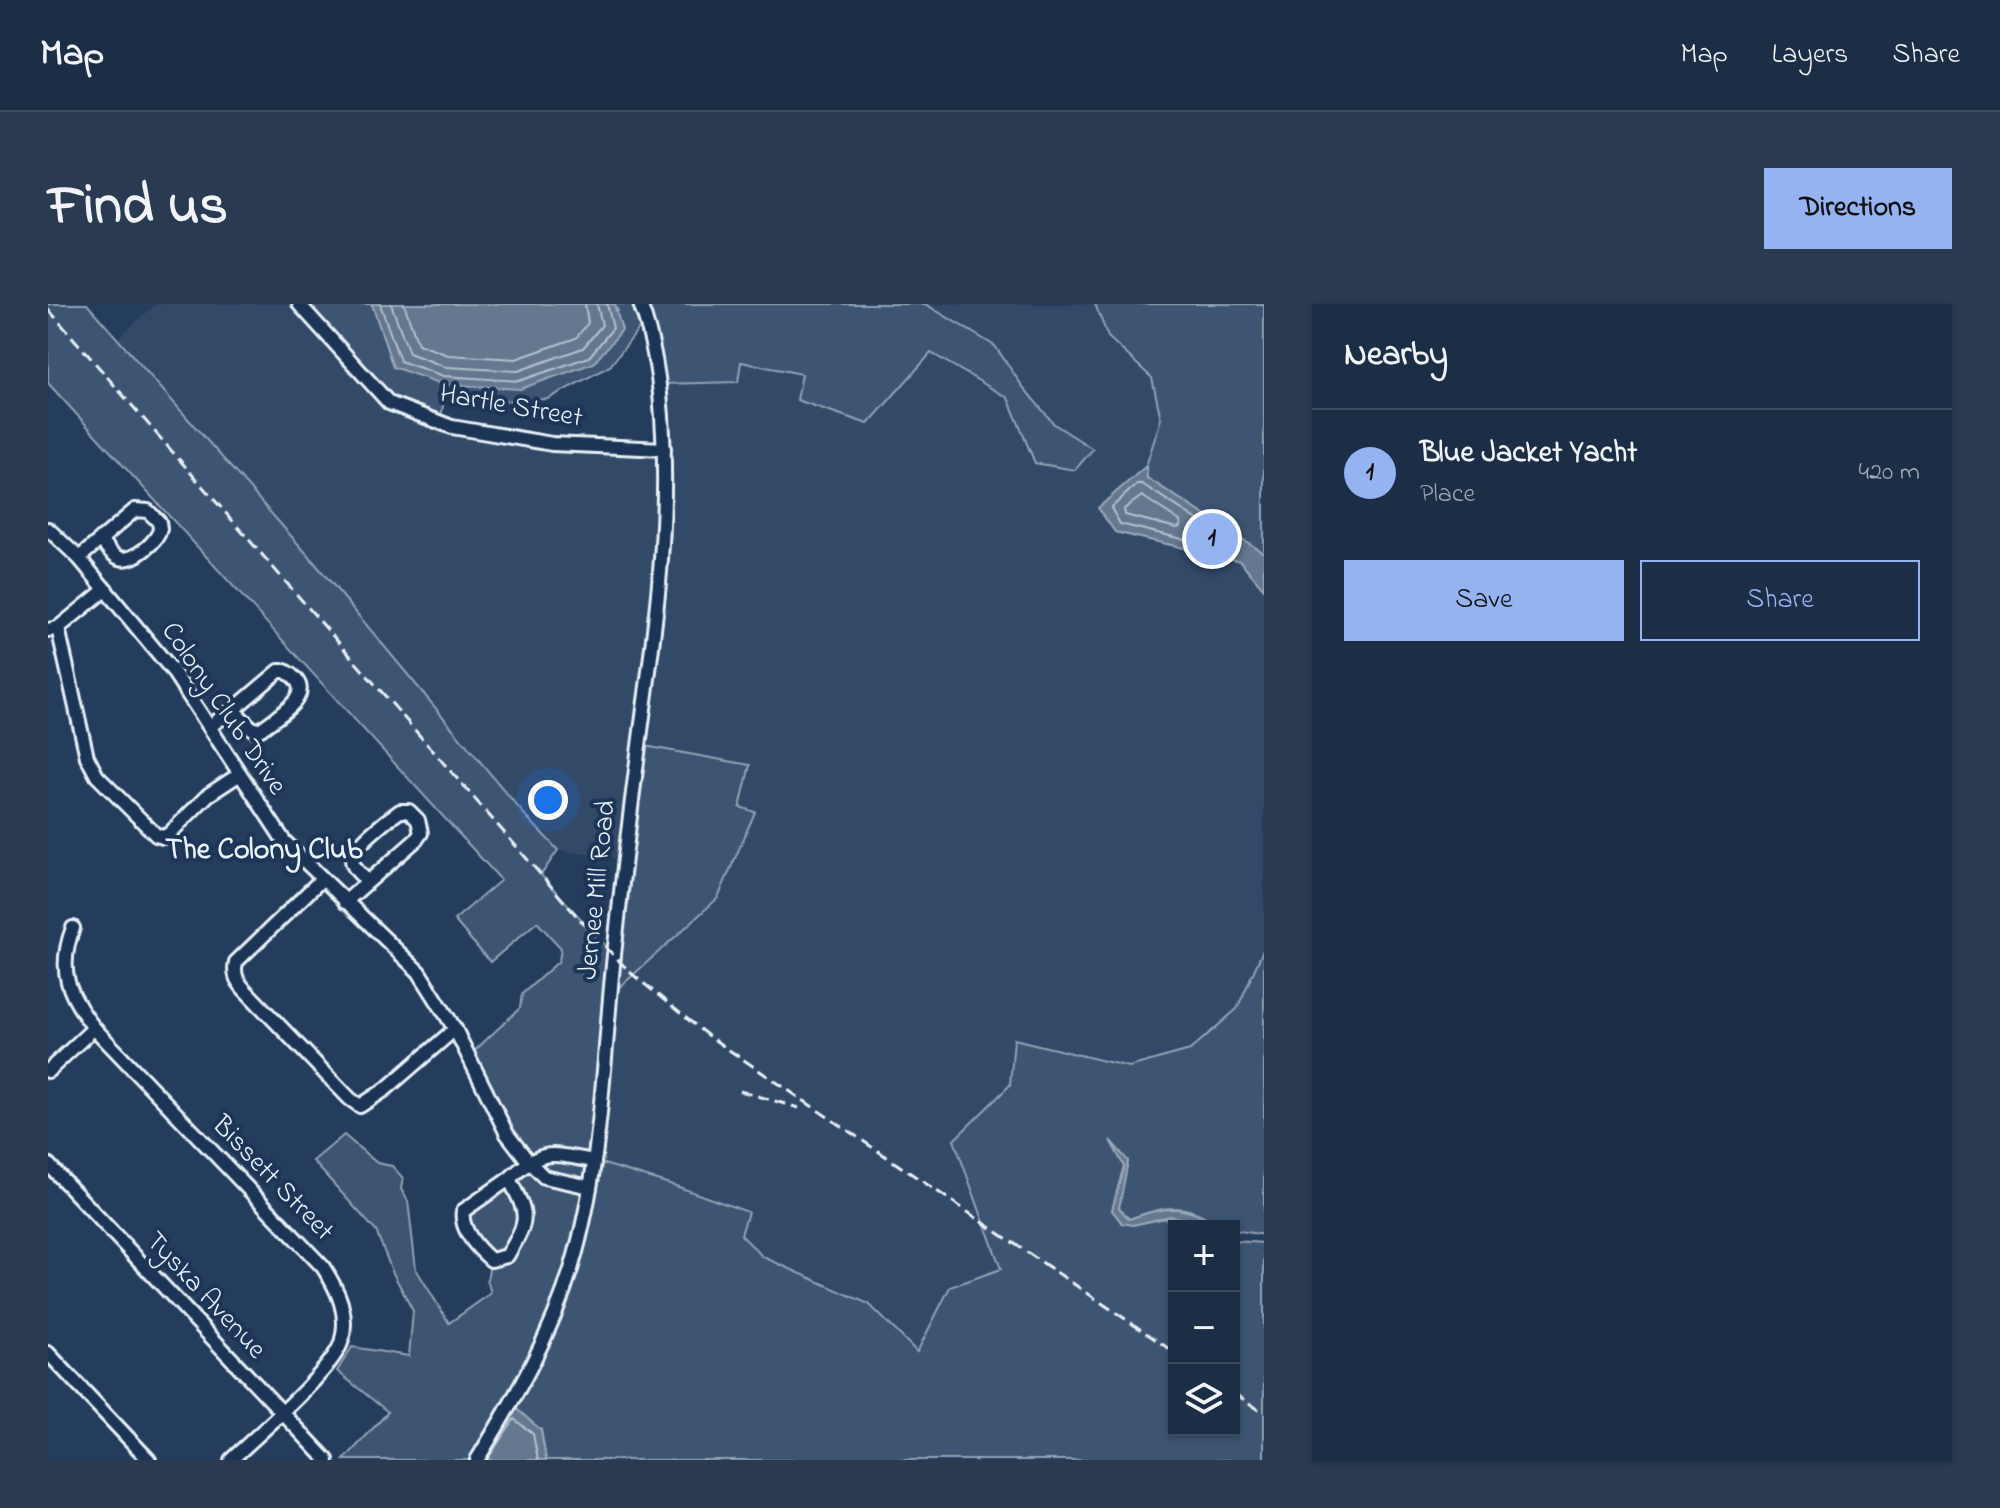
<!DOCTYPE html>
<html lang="en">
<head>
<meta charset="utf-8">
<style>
  :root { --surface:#1c2e46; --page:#293a51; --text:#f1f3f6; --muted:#a0a8b3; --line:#3a4a5f; --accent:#95b2f1 }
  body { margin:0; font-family:"Indie Flower",sans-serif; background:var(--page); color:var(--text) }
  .controls { position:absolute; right:24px; bottom:24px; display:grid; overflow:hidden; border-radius:0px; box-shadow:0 2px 6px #0004 }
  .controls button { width:72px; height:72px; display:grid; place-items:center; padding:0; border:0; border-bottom:2px solid var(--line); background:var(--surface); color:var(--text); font:40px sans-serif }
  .you { position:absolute; left:500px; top:496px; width:28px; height:28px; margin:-20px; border:6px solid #fff; border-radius:50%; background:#1a73e8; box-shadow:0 0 0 12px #1a73e833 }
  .badge { display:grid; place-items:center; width:52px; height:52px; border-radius:50%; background:var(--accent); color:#111; font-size:26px; font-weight:700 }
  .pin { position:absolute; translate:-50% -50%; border:4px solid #fff; box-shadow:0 2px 8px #0006 }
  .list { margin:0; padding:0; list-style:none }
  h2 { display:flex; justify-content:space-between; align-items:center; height:104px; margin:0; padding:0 32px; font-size:34px }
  h2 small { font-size:26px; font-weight:400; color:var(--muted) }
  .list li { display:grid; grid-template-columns:52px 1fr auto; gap:24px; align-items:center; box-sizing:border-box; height:128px; padding:0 32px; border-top:2px solid var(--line) }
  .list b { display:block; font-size:30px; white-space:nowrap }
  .list p { margin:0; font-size:26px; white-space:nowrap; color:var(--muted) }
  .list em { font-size:26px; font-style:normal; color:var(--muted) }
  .actions { display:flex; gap:16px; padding:24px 32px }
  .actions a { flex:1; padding:18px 0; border:2px solid var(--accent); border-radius:0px; text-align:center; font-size:28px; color:var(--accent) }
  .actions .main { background:var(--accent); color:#111 }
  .icon { flex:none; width:44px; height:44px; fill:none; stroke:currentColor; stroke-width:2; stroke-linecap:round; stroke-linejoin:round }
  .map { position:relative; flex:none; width:1216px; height:1156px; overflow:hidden; border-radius:0px }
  header { display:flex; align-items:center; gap:48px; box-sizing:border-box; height:112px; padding:0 40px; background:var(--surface); border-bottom:2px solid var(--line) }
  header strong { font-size:38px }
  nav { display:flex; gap:44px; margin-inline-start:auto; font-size:28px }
  .intro { display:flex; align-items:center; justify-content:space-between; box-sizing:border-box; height:192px; padding:0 48px }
  h1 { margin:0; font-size:56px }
  .button { padding:20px 36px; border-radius:0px; background:var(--accent); color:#111; font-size:28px; font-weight:700 }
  main { display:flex; gap:48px; padding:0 48px }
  aside { flex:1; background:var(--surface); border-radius:0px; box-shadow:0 2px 6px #0004 }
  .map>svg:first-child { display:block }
</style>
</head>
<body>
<header>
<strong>Map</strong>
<nav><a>Map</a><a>Layers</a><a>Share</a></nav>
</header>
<div class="intro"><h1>Find us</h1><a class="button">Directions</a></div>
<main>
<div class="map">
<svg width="1216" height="1156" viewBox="0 0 1216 1156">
  <rect width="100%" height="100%" fill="#253d5d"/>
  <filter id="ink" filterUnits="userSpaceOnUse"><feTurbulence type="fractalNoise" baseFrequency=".0125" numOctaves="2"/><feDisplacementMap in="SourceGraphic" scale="16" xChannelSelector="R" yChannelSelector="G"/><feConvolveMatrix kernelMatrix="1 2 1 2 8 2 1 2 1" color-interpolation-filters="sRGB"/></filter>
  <g filter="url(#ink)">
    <!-- built -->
    <path fill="#334a68" d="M 108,0 L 252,0 L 404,123 L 504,140 L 616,145 L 612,80 L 690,78 L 693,58 L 754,70 L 883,49 L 960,94 L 987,159 L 1027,166 L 1044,145 L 1006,120 L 975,83 L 947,42 L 877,0 L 1047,0 L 1060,33 L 1104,74 L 1113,115 L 1098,162 L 1051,204 L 1067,228 L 1192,257 L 1216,285 L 1216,644 L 1189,705 L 1142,746 L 1081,763 L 966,735 L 962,781 L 906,836 L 953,965 L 902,983 L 869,1049 L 821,1000 L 715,953 L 693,931 L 700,908 L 625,881 L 546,857 L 562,692 L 707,509 L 692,504 L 702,461 L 592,442 L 577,556 L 510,546 L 475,509 L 266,258 L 68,36 Z"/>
    <!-- green -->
    <g fill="#3e5472" stroke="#93a2b5" stroke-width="2">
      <path d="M 0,0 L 39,0 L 266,258 L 475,509 L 510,546 L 493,571 L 565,650 L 591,441 L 702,461 L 692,503 L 707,508 L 670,594 L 562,692 L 546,857 L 625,881 L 700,908 L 693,931 L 715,953 L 821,1000 L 869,1048 L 902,983 L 953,965 L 906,836 L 962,781 L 966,735 L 1081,763 L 1142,746 L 1189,705 L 1216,644 L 1216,931 L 1186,926 L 1186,922 C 1166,922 1161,912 1144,907 C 1122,899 1101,908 1081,915 L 1070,904 L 1080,857 L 1065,840 L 1076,862 L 1064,906 L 1074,919 C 1104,924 1117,903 1147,922 L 1126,922 L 1126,1126 L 1186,1126 L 1186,937 L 1216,939 L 1216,1156 L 498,1156 L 493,1126 L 429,1156 L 296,1156 L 340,1108 L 289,1067 L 304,1043 L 361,1052 L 365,1007 L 344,967 L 328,927 L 265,857 L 296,831 L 329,859 L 344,862 L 355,874 L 353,885 L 360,897 L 368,965 L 401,1019 L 443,989 L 439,976 L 443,956 L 414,913 L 479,857 L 421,752 L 472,704 L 474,690 L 511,657 L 513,644 L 489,618 L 442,658 L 406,616 L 453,576 L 0,79 Z"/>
      <path d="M 251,0 L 324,0 L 345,63 L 570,7 L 566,0 L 877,0 L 947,42 L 975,83 L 1006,120 L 1045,145 L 1027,166 L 987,159 L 960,94 L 883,49 L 820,120 L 749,96 L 754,70 L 693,58 L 690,78 L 612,80 L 598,16 L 562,62 L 500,95 L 447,97 L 397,90 L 392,119 L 341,99 Z"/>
      <path d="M 1047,0 L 1216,0 L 1216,249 L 1099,174 L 1098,162 L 1113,115 L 1104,74 L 1060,33 Z"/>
    </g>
    <!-- water -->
    <g fill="#657890" stroke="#99a8ba" stroke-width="2">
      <path d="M 324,0 L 566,0 L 574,26 L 546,59 L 472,85 L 394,80 L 345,63 Z"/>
      <path d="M 1098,162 L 1099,174 L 1216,249 L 1216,285 L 1192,257 L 1067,228 L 1050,204 Z"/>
      <path d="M 1062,836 L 1080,857 L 1071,904 L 1081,915 C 1123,901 1132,900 1172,922 L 1147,922 L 1137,915 L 1122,912 L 1085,921 L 1074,919 L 1064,906 L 1076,862 Z"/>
      <path d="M 463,1100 L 493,1126 L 498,1156 L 429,1156 Z"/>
    </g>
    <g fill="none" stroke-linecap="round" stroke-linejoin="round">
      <!-- shore -->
      <g stroke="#b4c1ce" stroke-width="2">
        <path d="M 332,0 L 352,57 L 396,72 L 471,77 L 541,53 L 565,24 L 559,0"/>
        <path d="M 343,0 L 361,49 L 398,63 L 470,67 L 535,44 L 554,21 L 549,0"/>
        <path d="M 356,0 L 370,40 L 400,51 L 468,55 L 528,34 L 540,19 L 537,0"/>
        <path d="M 1089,180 L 1094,180 L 1187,240 L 1188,245 L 1184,247 L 1072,220 L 1063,204 Z"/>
        <path d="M 1094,192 L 1132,217 L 1133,222 L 1129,224 L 1077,211 L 1076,205 Z"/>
        <path d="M 439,1156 L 466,1115 L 485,1130 L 490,1156"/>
      </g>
      <!-- minor casing -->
      <g stroke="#e8f1f8" stroke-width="18">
        <g id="minor">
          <path d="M 251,0 L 341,99 L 404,123 L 504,140 L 616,145"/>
          <path d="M 0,225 L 31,254 L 124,366 L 236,537 L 371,668 L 407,725 L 459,830 L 480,857 L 496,873 L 542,883"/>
          <path d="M 31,254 L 87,206 L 100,207 L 111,218 L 112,225 C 110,237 85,259 72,254 C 64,252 58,241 52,235"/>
          <path d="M 10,324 L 39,453 L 49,472 L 108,531 L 115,533 L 121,530 L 160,491 L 192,470"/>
          <path d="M 0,326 L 10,324 L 58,285"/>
          <path d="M 162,422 L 185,406 L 206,426 L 213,425 C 232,410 274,388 237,367 L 231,367 L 185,406"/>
          <path d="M 274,575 L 188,658 C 185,671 189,677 197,686 L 302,795 L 312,802 L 338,785 L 407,725"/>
          <path d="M 297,598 L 368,536 L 373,529 L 370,516 L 361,507 L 352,507 C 340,515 306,541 304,555 C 304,564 313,571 319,577"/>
          <path d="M 25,624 C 9,666 20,690 46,724 L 275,963 C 290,986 302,1011 293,1039 C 283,1068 208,1132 183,1156"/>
          <path d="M 0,767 L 46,724"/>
          <path d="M 0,860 L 279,1156"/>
          <path d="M 461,875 L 415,907 C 412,925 429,944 443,956 L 459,952 C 481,916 481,912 461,875 C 495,843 503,850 546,857"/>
          <path d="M 0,1049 L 101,1156"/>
          <path d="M 429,1156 C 467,1094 503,1032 524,962 C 556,855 555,743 568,633 C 576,559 585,486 595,412 C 608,317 620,225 615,130 C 613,86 608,41 592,0"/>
        </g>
      </g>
      <!-- minor -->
      <use href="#minor" stroke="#1d3557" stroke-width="12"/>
      <!-- rail -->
      <g stroke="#e8f1f8" stroke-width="3" stroke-dasharray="12 6" stroke-linecap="butt">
        <path d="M 0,5 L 541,626 L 583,669 L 659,731 L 1126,1048"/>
        <path d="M 692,787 L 751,804"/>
        <path d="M 1186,1089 L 1216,1109"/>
      </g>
    </g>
  </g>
  <g text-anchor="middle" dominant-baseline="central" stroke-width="8" stroke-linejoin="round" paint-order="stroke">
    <!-- street labels -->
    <g font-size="28" fill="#e8f1f8" stroke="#1d3557">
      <text transform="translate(463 103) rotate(10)">Hartle Street</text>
      <text transform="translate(175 405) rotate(56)">Colony Club Drive</text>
      <text transform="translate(550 586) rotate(-84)">Jernee Mill Road</text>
      <text transform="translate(224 875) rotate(46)">Bissett Street</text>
      <text transform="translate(157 992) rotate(47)">Tyska Avenue</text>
    </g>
    <!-- neighbourhood labels -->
    <g font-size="30" font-weight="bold" fill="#e8f1f8" stroke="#1d3557">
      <text x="216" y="547">The Colony Club</text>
    </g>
  </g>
</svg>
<div class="controls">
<button>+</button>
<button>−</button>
<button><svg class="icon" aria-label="layers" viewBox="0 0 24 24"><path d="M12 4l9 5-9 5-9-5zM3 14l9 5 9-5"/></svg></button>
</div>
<div class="you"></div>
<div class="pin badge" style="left:1164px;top:235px">1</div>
</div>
<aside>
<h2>Nearby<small></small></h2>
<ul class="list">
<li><span class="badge">1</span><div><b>Blue Jacket Yacht</b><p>Place</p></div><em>420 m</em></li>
</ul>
<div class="actions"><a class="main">Save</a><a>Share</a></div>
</aside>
</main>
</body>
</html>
